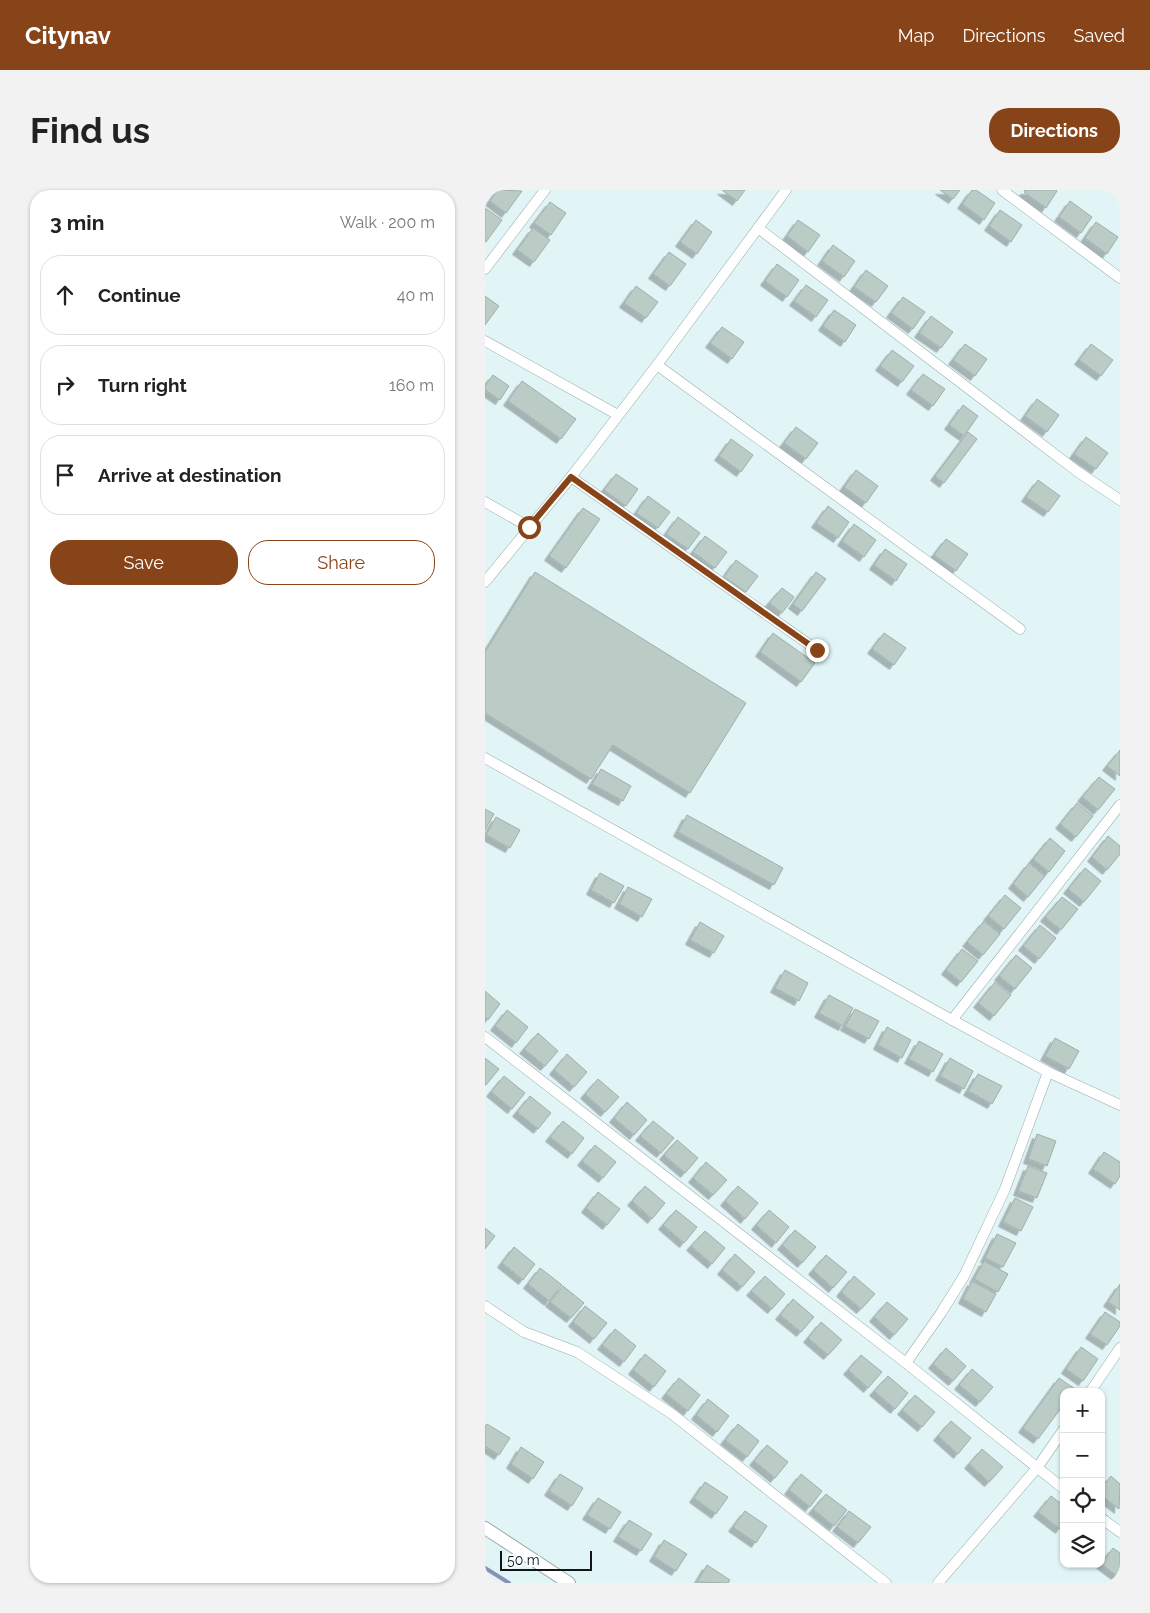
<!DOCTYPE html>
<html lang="en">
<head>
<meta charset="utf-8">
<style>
  :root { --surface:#fff; --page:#f2f2f2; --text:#222; --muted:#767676; --line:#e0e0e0; --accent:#884419 }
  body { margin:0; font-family:Raleway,sans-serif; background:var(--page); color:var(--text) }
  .controls { position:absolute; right:15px; bottom:15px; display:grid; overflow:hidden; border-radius:10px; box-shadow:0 1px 4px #0004 }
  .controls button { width:45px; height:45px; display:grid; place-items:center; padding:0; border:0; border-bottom:1px solid var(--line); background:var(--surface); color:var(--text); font:25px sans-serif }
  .scale { position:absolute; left:15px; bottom:12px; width:92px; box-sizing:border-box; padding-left:5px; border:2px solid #101617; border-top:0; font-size:14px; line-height:18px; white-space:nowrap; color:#101617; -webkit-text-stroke:4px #fafefe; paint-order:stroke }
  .stop { position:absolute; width:15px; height:15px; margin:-11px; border:4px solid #884419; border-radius:50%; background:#fff }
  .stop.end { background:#884419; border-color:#fff; box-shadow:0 1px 5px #0008 }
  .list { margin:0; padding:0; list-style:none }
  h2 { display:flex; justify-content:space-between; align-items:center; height:65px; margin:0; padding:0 20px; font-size:21px }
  h2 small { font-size:16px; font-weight:400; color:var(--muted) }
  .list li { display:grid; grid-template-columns:32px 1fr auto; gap:15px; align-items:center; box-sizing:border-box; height:80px; margin:0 10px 10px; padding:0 10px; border:1px solid var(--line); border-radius:20px }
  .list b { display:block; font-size:19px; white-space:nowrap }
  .list em { font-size:16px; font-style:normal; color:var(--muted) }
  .actions { display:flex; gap:10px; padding:15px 20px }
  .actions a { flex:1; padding:11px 0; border:1px solid var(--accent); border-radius:20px; text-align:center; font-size:18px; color:var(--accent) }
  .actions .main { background:var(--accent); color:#fff }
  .icon { flex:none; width:28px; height:28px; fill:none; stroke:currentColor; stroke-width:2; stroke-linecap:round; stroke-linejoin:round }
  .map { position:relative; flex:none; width:635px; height:1393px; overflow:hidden; border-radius:20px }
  header { display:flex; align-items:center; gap:30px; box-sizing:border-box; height:70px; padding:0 25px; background:var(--accent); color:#fff }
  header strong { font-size:24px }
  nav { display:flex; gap:28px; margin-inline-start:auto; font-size:18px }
  .intro { display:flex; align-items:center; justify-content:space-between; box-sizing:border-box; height:120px; padding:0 30px }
  h1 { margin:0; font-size:35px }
  .button { padding:12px 22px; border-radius:20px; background:var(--accent); color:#fff; font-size:18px; font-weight:700 }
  main { display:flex; gap:30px; padding:0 30px }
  aside { flex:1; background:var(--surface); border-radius:20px; box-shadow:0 1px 4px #0004 }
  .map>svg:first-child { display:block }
</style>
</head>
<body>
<header>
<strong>Citynav</strong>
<nav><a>Map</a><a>Directions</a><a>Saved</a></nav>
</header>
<div class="intro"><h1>Find us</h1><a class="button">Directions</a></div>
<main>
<aside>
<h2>3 min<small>Walk · 200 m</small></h2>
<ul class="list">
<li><svg class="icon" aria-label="ahead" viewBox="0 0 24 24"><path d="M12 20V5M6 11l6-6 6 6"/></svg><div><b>Continue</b></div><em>40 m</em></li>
<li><svg class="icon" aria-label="right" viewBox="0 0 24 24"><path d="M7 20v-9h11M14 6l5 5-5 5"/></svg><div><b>Turn right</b></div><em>160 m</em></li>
<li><svg class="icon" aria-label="arrive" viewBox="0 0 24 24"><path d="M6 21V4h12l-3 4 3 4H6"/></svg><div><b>Arrive at destination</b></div></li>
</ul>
<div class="actions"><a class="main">Save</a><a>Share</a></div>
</aside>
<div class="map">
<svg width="635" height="1393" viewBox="0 0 635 1393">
  <defs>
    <filter id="shadow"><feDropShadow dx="-4.5" dy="4.5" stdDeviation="0" flood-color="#0004"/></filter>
  </defs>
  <rect width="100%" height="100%" fill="#e1f4f6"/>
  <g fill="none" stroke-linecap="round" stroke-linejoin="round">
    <!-- stream -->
    <path stroke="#8792b3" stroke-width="4" d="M 0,1378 L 24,1393"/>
  </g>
  <!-- building -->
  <g fill="#bbccc7" stroke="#9fafaa" filter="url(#shadow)">
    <path d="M 13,0 L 37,1 L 21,23 L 5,11 Z"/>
    <path d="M 237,0 L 260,0 L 252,11 Z"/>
    <path d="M 455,0 L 475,0 L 468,9 Z"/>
    <path d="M 487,0 L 491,0 L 510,13 L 499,30 L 477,14 Z"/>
    <path d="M 540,0 L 571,0 L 572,1 L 561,18 L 539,2 Z"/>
    <path d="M 585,11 L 607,27 L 596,43 L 574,27 Z"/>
    <path d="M 65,12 L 81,23 L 66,45 L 49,33 Z"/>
    <path d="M 0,18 L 17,30 L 1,52 L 0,51 Z"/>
    <path d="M 515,20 L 537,35 L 526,52 L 504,36 Z"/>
    <path d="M 211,30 L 227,42 L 212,64 L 195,52 Z"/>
    <path d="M 313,30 L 335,45 L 323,62 L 302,46 Z"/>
    <path d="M 611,32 L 633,47 L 622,64 L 600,48 Z"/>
    <path d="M 48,38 L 65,50 L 49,72 L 32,60 Z"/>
    <path d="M 348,55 L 370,71 L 359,87 L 337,71 Z"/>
    <path d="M 184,62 L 201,74 L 185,96 L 168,84 Z"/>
    <path d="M 292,74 L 314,90 L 302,107 L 280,91 Z"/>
    <path d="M 381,80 L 403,96 L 391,112 L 369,97 Z"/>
    <path d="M 321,95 L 343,110 L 331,127 L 309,111 Z"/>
    <path d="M 151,96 L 173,112 L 161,128 L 139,113 Z"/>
    <path d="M 0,106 L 14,116 L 0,135 Z"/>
    <path d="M 418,107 L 440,122 L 428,139 L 406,123 Z"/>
    <path d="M 349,120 L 371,135 L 360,152 L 338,136 Z"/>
    <path d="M 446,126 L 468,142 L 456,158 L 434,143 Z"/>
    <path d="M 237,137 L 259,152 L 247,169 L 225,153 Z"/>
    <path d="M 480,154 L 502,169 L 490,186 L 468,170 Z"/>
    <path d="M 606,154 L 628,170 L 616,186 L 594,170 Z"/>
    <path d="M 407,160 L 429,176 L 417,192 L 395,176 Z"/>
    <path d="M 438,184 L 460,199 L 448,216 L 426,200 Z"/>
    <path d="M 8,185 L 24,196 L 15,210 L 0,200 L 0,196 Z"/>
    <path d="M 37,191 L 91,229 L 76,249 L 23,211 Z"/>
    <path d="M 552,209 L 574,225 L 562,242 L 540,226 Z"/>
    <path d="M 478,215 L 493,226 L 479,246 L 464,235 Z"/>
    <path d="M 311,237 L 333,253 L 321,269 L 299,253 Z"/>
    <path d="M 483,242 L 492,249 L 459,293 L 450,286 Z"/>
    <path d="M 601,247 L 623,263 L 611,279 L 589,264 Z"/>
    <path d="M 246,249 L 268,265 L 256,282 L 234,266 Z"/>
    <path d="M 371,280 L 393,296 L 381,313 L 359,297 Z"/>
    <path d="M 131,284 L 153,299 L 141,316 L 119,300 Z"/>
    <path d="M 553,290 L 575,306 L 563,322 L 541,307 Z"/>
    <path d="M 163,306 L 185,322 L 173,338 L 151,323 Z"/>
    <path d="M 343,316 L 364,332 L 353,348 L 331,333 Z"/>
    <path d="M 98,318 L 115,329 L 81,378 L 64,366 Z"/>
    <path d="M 193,327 L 215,343 L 203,359 L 181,344 Z"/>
    <path d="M 369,334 L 391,350 L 379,367 L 357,351 Z"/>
    <path d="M 220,346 L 242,362 L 230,378 L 208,362 Z"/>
    <path d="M 461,349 L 483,364 L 471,381 L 449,365 Z"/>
    <path d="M 400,359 L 422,374 L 411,391 L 389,375 Z"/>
    <path d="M 251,370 L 273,386 L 261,402 L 239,387 Z"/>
    <path d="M 50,382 L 261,513 L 205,603 L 128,555 L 106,589 L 0,523 L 0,462 Z"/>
    <path d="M 331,382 L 341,389 L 317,421 L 308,414 Z"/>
    <path d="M 297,398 L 309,407 L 297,423 L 284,413 Z"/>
    <path d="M 288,443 L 330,473 L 316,492 L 275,462 Z"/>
    <path d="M 399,443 L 421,458 L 409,475 L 387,459 Z"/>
    <path d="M 635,560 L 635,586 L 622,576 Z"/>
    <path d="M 116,579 L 146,596 L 138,611 L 107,594 Z"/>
    <path d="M 614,587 L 630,599 L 613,620 L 597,607 Z"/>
    <path d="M 592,613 L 608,626 L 591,647 L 575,634 Z"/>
    <path d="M 0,619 L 9,624 L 0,640 Z"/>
    <path d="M 202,625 L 298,678 L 289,695 L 193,642 Z"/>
    <path d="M 11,627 L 35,640 L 25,658 L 1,645 Z"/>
    <path d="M 623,646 L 635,656 L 635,664 L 622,680 L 607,667 Z"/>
    <path d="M 565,648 L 580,661 L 564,682 L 548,669 Z"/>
    <path d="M 544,673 L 560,686 L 543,707 L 528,694 Z"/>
    <path d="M 600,678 L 616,691 L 599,712 L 583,699 Z"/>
    <path d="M 115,683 L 139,696 L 129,713 L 106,700 Z"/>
    <path d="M 143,697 L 167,709 L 157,727 L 134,714 Z"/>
    <path d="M 520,705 L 536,718 L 519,739 L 503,726 Z"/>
    <path d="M 577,707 L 593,719 L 576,740 L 560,727 Z"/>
    <path d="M 499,731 L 515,744 L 498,765 L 482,752 Z"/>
    <path d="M 215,732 L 239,746 L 229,763 L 205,750 Z"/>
    <path d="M 555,735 L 571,748 L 554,769 L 538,756 Z"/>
    <path d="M 477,759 L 493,771 L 476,792 L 461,780 Z"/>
    <path d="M 531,765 L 547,778 L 530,799 L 514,786 Z"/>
    <path d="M 300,780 L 323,793 L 314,811 L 290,798 Z"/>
    <path d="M 510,792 L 526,805 L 509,826 L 493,813 Z"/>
    <path d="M 0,801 L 15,814 L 3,830 L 0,827 Z"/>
    <path d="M 344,805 L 368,818 L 358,836 L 334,823 Z"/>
    <path d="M 370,819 L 394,831 L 384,849 L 360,836 Z"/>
    <path d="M 22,820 L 43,837 L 31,853 L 10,836 Z"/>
    <path d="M 402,837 L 426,850 L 417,868 L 393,855 Z"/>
    <path d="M 53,843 L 73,861 L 60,876 L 39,859 Z"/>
    <path d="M 570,848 L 594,861 L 584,879 L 560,866 Z"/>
    <path d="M 434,851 L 458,864 L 448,882 L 424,869 Z"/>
    <path d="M 82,864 L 102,882 L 89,897 L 69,880 Z"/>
    <path d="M 0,868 L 14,879 L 1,895 L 0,894 Z"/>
    <path d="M 465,868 L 488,881 L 479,899 L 455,886 Z"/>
    <path d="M 493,884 L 517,896 L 507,914 L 483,901 Z"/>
    <path d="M 19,886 L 40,903 L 27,919 L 6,902 Z"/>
    <path d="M 113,889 L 134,907 L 120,922 L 100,904 Z"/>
    <path d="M 45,906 L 66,923 L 53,939 L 32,922 Z"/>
    <path d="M 142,912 L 162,930 L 149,945 L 129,928 Z"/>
    <path d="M 78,931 L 99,948 L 87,964 L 65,947 Z"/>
    <path d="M 168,931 L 189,948 L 176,963 L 155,946 Z"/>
    <path d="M 552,944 L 571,951 L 562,976 L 543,969 Z"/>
    <path d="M 192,950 L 213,968 L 200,983 L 179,965 Z"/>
    <path d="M 110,955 L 131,972 L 118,988 L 97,971 Z"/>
    <path d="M 619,962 L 635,972 L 635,986 L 630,994 L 608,979 Z"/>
    <path d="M 221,972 L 242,990 L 228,1005 L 208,988 Z"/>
    <path d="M 543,976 L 562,983 L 552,1008 L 533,1001 Z"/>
    <path d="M 160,996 L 180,1013 L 167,1029 L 147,1011 Z"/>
    <path d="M 253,996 L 273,1013 L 260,1029 L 240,1011 Z"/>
    <path d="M 113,1002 L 135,1019 L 122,1035 L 101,1018 Z"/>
    <path d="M 530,1008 L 548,1017 L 536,1041 L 518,1032 Z"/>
    <path d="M 191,1020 L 212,1037 L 199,1053 L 178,1035 Z"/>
    <path d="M 284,1020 L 304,1037 L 291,1053 L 271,1035 Z"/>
    <path d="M 0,1038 L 10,1046 L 0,1059 Z"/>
    <path d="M 310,1040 L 331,1057 L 317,1073 L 297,1055 Z"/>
    <path d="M 220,1041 L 240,1058 L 227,1074 L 206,1056 Z"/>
    <path d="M 512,1044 L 531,1053 L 518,1077 L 500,1068 Z"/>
    <path d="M 29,1057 L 50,1074 L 38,1090 L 17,1073 Z"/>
    <path d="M 250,1064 L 270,1082 L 257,1097 L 237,1080 Z"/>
    <path d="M 341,1065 L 362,1082 L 348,1098 L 328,1080 Z"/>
    <path d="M 499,1071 L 523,1084 L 513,1102 L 489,1089 Z"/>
    <path d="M 55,1078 L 77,1095 L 64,1111 L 43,1094 Z"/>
    <path d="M 280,1086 L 300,1104 L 287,1119 L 266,1101 Z"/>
    <path d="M 369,1086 L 390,1104 L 376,1119 L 356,1102 Z"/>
    <path d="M 487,1091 L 511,1104 L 501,1122 L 478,1109 Z"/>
    <path d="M 635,1094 L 635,1120 L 623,1112 Z"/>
    <path d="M 78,1096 L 99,1113 L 86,1128 L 65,1112 Z"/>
    <path d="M 308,1109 L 329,1127 L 316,1142 L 295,1125 Z"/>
    <path d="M 402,1112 L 423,1129 L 409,1145 L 389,1127 Z"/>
    <path d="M 100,1116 L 122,1133 L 109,1149 L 88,1132 Z"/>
    <path d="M 620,1122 L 635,1132 L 635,1136 L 622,1155 L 605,1144 Z"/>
    <path d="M 336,1132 L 357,1150 L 343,1165 L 323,1148 Z"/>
    <path d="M 130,1139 L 151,1156 L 139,1172 L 117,1155 Z"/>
    <path d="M 596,1157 L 613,1169 L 598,1191 L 581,1179 Z"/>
    <path d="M 461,1158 L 481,1176 L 468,1191 L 448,1174 Z"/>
    <path d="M 160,1164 L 181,1181 L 169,1197 L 148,1180 Z"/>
    <path d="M 376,1165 L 397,1182 L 383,1198 L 363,1180 Z"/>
    <path d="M 487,1179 L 508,1197 L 495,1212 L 474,1195 Z"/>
    <path d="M 403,1186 L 423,1203 L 410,1219 L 389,1201 Z"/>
    <path d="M 194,1188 L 215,1205 L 203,1221 L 181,1204 Z"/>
    <path d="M 574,1188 L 590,1199 L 588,1202 L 579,1202 L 579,1214 L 553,1249 L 538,1238 Z"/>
    <path d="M 430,1205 L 450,1222 L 437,1237 L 417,1220 Z"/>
    <path d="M 223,1209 L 244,1226 L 232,1242 L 211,1225 Z"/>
    <path d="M 466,1231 L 486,1248 L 473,1264 L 453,1246 Z"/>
    <path d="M 2,1234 L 25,1248 L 14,1265 L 0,1256 L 0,1236 Z"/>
    <path d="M 253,1234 L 274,1251 L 262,1267 L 240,1250 Z"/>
    <path d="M 282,1255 L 303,1272 L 290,1288 L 269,1271 Z"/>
    <path d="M 36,1257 L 59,1272 L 48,1289 L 26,1274 Z"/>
    <path d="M 497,1259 L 518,1277 L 504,1292 L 484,1274 Z"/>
    <path d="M 75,1284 L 98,1298 L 87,1316 L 64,1301 Z"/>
    <path d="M 316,1284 L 337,1301 L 325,1317 L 304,1300 Z"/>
    <path d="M 626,1286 L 635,1294 L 634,1319 L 616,1305 L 616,1298 Z"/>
    <path d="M 220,1292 L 243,1307 L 231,1324 L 209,1308 Z"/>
    <path d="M 341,1304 L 362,1320 L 349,1336 L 328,1319 Z"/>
    <path d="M 566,1306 L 579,1316 L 579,1333 L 575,1339 L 553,1322 Z"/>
    <path d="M 113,1308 L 136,1322 L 125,1339 L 102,1325 Z"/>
    <path d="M 260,1321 L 282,1336 L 271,1353 L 248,1337 Z"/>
    <path d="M 364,1321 L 386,1337 L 373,1353 L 352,1337 Z"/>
    <path d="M 144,1330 L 167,1344 L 156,1361 L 133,1347 Z"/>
    <path d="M 179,1350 L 202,1364 L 191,1381 L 169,1367 Z"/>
    <path d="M 628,1358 L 635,1363 L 635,1388 L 616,1374 Z"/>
    <path d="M 222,1375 L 245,1390 L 243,1393 L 212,1392 Z"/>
  </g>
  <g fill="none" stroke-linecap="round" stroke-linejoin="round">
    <!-- minor casing -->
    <g stroke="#9aabad" stroke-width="11">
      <g id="minor">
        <path d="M 517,0 L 635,88"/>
        <path d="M 273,38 L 593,282 L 635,310"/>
        <path d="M 0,79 L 60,0"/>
        <path d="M 0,151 L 133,225"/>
        <path d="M 172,175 L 535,439"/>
        <path d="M 86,287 L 332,460"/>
        <path d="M 0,312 L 44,337"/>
        <path d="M 0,392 L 86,287 L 172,175 L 301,0"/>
        <path d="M 0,568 L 467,830 L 563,882 L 635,915"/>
        <path d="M 467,830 L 635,615"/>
        <path d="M 0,847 L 421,1173 L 579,1299"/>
        <path d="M 0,1116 L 39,1142 L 92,1162 L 187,1224 L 401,1393"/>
        <path d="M 421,1173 L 456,1123 L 479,1086 L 520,999 L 563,882"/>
        <path d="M 605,1202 L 635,1158"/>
        <path d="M 616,1328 L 635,1342"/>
        <path d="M 453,1393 L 552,1278 L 579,1239"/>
      </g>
    </g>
    <!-- tertiary casing -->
    <g stroke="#9aabad" stroke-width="14">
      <path id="tertiary" d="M 0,1338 L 84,1393"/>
    </g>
    <!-- minor -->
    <use href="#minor" stroke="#fff" stroke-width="10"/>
    <!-- tertiary -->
    <use href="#tertiary" stroke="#fff" stroke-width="12"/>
  </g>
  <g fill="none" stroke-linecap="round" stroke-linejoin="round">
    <!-- route -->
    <path stroke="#884419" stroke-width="6" d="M 44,337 L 86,287 L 332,460"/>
  </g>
</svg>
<div class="controls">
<button>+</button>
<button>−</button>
<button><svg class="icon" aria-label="locate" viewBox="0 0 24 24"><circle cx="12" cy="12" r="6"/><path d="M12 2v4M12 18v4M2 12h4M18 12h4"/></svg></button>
<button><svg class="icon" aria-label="layers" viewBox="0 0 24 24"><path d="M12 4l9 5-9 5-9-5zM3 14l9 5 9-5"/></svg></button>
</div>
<div class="scale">50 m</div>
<div class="stop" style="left:44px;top:337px"></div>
<div class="stop end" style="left:332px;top:460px"></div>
</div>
</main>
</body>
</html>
